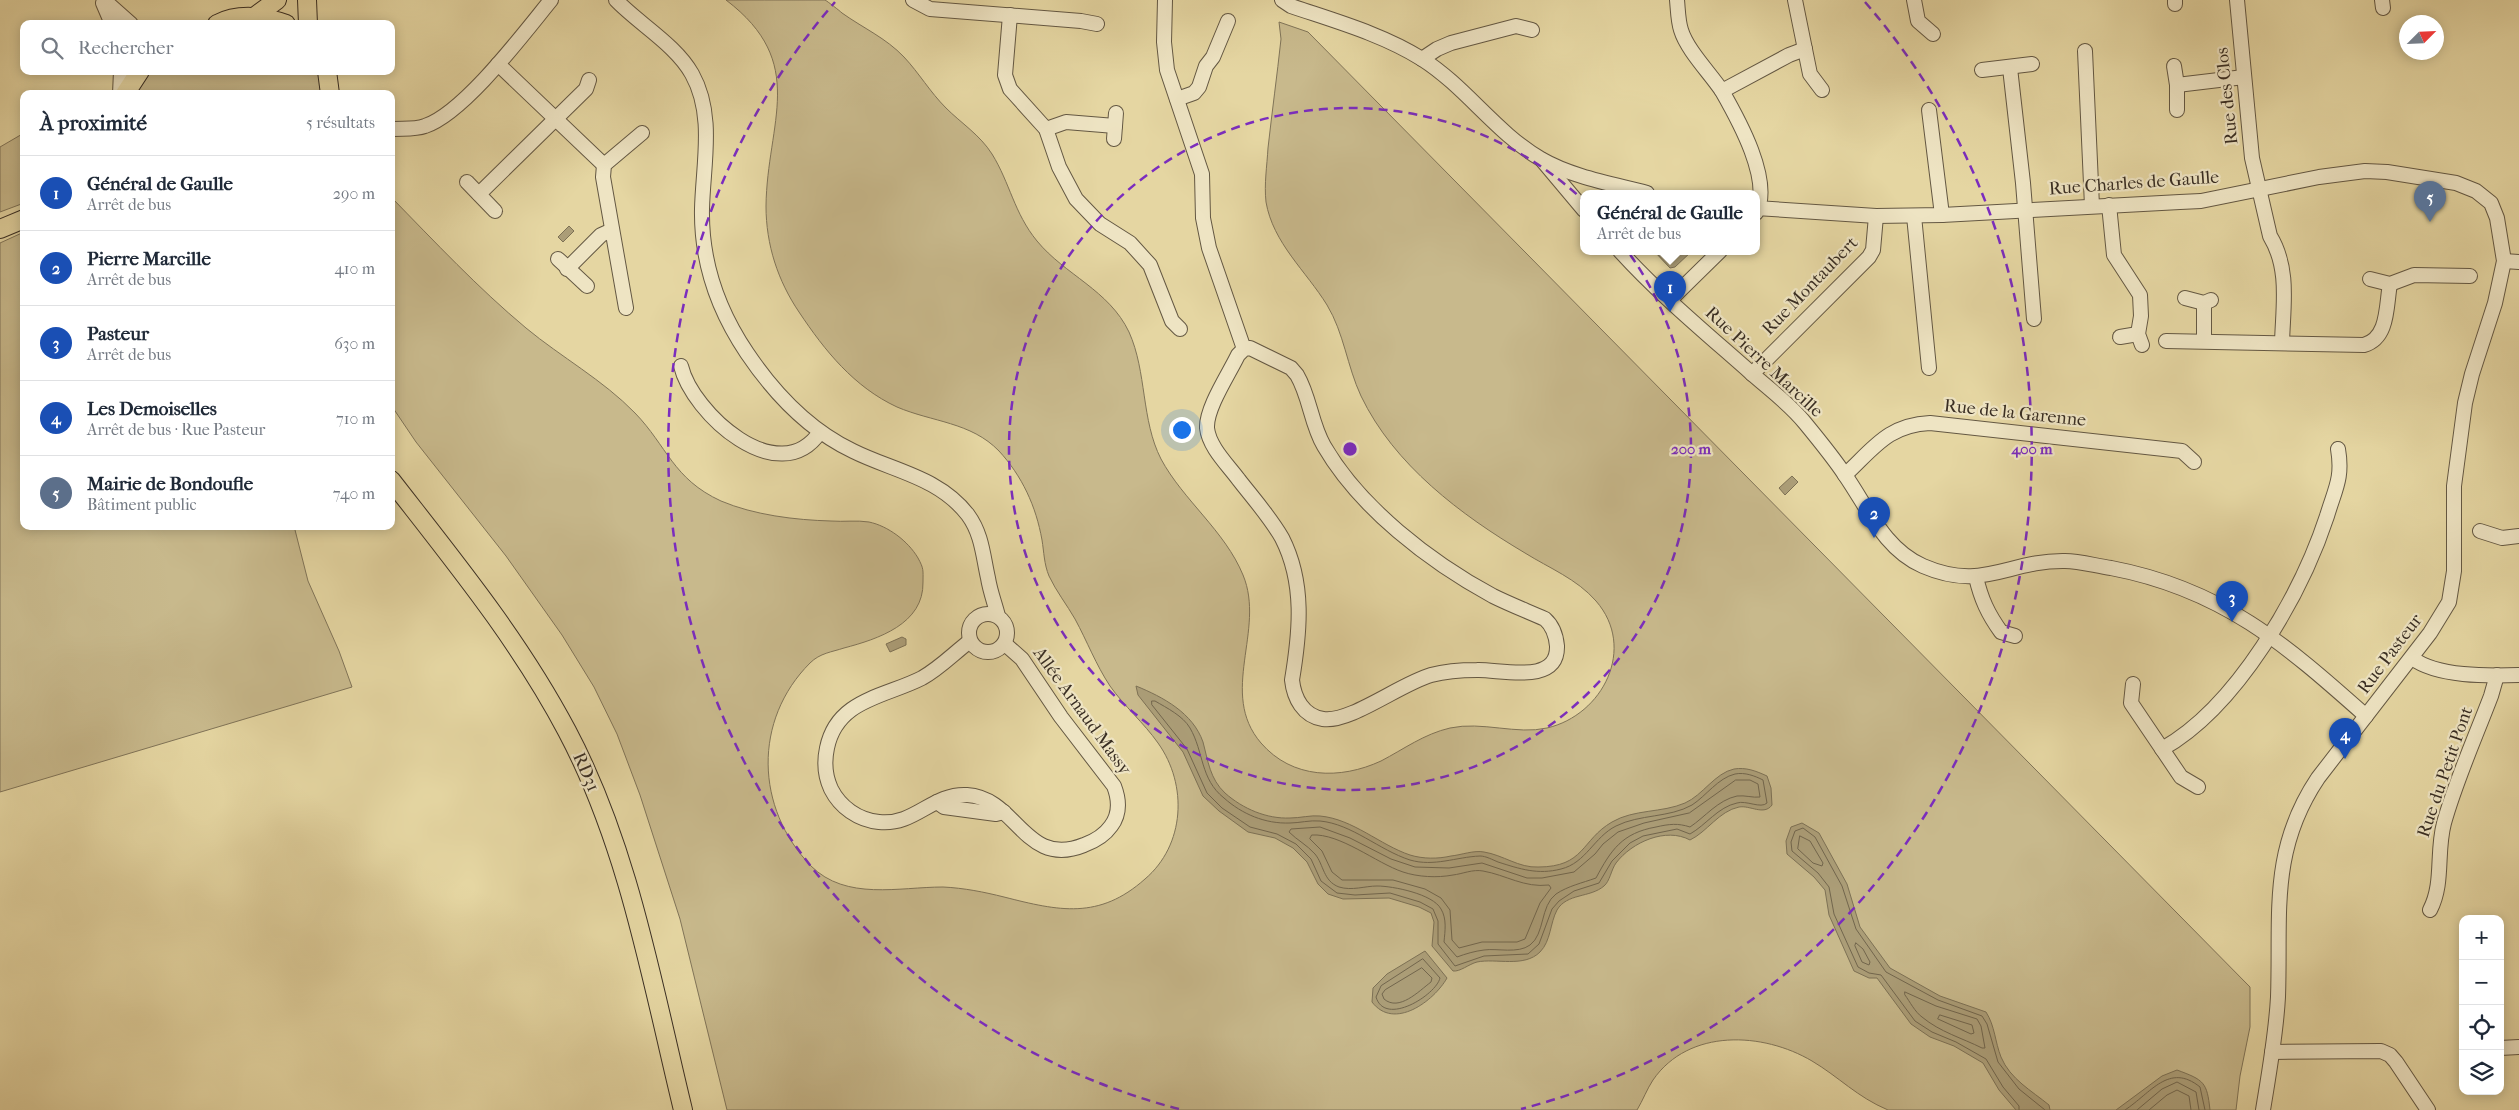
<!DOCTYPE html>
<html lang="fr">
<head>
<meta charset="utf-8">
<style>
  :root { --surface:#fff; --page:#f2f2f3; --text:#1f2937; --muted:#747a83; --line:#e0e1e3; --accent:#8f2418 }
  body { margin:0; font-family:"IM FELL French Canon",serif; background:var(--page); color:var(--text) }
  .controls { position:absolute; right:15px; bottom:15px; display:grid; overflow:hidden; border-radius:10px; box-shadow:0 2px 12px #0003 }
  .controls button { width:45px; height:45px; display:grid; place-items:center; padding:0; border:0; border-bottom:1px solid var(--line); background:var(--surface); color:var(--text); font:25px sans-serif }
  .compass { position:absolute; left:2399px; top:15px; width:45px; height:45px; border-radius:50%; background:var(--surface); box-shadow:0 2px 12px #0003; rotate:66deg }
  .you { position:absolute; left:1181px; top:429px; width:18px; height:18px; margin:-12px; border:4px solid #fff; border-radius:50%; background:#1a73e8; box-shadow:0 0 0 8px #1a73e833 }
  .badge { display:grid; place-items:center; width:32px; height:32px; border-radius:50%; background:var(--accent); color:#fff; font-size:16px; font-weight:700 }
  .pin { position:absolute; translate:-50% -41px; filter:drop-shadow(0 1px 2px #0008) }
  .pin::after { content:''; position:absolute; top:26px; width:18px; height:15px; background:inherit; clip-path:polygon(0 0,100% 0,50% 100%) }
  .popup { position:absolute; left:1580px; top:190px; width:180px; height:65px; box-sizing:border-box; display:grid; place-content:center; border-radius:10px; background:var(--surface); filter:drop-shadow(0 1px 4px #0005); font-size:16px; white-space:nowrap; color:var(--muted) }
  .popup b { font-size:19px; color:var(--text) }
  .popup::after { content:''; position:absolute; left:50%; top:100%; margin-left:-10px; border:10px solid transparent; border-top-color:var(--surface) }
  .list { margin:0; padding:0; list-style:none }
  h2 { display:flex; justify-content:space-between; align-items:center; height:65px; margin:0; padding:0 20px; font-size:21px }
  h2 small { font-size:16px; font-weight:400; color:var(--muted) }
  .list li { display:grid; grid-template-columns:32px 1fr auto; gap:15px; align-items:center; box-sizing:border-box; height:75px; padding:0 20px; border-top:1px solid var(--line) }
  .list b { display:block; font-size:19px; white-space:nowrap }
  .list p { margin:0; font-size:16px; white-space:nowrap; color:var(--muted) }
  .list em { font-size:16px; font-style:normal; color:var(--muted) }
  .icon { flex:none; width:28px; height:28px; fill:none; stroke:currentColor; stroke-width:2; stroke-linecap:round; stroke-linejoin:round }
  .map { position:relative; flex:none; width:2519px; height:1110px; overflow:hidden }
  .search { position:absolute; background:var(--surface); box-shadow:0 2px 12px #0003; left:20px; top:20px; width:375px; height:55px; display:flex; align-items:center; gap:12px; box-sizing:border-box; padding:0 18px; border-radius:10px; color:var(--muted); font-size:19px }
  .panel { position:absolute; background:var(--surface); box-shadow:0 2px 12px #0003; left:20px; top:90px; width:375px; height:440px; border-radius:10px }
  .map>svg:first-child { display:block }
</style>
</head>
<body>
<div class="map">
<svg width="2519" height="1110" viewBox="0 0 2519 1110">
  <rect width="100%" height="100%" fill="#e5d6a2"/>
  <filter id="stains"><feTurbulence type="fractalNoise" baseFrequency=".004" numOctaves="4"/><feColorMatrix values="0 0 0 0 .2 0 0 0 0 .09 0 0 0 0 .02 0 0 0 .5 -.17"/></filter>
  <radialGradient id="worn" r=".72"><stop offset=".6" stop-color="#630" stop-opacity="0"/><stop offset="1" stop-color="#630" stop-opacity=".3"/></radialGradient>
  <!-- green -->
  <g fill="#c8b98c" stroke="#807458">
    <path d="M 726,0 C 752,0 777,0 803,0 C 810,0 818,0 825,0 C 827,1 840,11 842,13 C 863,28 886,38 904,57 C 919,73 930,92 946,108 C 961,123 980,135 992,154 C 1010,183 1014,213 1037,241 C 1065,275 1109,290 1129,332 C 1147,372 1141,420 1161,459 C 1183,500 1225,531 1243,575 C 1266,630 1218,693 1261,743 C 1292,779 1340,780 1381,761 C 1404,749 1424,734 1450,728 C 1482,721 1517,735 1547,728 C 1603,715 1637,648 1596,601 C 1577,579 1549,568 1525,553 C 1461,515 1394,465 1361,396 C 1347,366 1344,333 1327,305 C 1306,271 1273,243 1266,202 C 1264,184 1267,166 1268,148 C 1272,112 1277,76 1281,39 L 1279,22 L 1308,32 L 2250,987 L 2250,1027 L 2240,1076 L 2236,1110 L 1888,1110 C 1857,1097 1839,1077 1812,1061 C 1763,1032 1689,1028 1653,1080 C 1647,1089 1643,1100 1637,1110 L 727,1110 L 680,919 L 640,795 L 617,734 L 594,687 L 562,635 L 506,556 L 416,442 L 391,405 L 391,197 C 435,242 478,288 526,328 C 561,357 603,380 635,413 C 667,446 673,479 721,501 C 754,515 795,520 831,521 C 843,522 857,520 869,522 C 888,526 908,541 918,558 C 924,569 923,570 923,582 C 924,624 878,639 844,648 C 832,652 820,653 810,663 C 753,720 755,808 811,866 C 846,901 899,887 943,887 C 964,888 984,892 1004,897 C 1059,911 1099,920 1145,879 C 1185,845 1188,785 1158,743 C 1144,723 1124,706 1110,686 C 1096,665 1087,641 1075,619 C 1067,605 1056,591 1049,576 C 1044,564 1044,552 1042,540 C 1036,506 1022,476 999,451 C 971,422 932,422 897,407 C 854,387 825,351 799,312 C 778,281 766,245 766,206 C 767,122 809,63 726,0 Z"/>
    <path d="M 148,71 L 321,71 L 323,94 L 131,94 Z"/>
    <path d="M 24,133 L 24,203 L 0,212 L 0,147 Z"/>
    <path d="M 24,232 L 24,526 L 294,526 L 308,581 L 339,651 L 352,687 L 0,792 L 0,243 Z"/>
  </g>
  <!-- water -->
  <g fill="#ab9d77" stroke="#7d7155">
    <path d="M 569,226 L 574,231 L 563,242 L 558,237 Z"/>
    <path d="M 1654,251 L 1692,251 L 1675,267 L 1670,268 Z"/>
    <path d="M 1792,476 L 1798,482 L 1785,495 L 1779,488 Z"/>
    <path d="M 902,637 L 906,639 L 906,645 L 890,652 L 886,644 Z"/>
    <path d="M 1136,686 C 1163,697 1193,713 1203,742 C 1208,761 1210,779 1225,793 C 1243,809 1267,819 1290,818 C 1300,818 1311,815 1320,816 C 1353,819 1380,845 1410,855 C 1423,859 1438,859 1451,856 C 1461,855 1474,850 1484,852 C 1503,855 1519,868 1538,867 C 1585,867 1581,840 1612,822 C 1634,809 1662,813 1685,803 C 1703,795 1715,773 1734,769 C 1746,767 1756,771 1767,776 L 1771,788 L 1772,805 C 1764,816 1750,805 1739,807 C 1719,811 1707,832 1690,840 C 1666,827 1632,842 1616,863 C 1611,870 1610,881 1604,886 C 1590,898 1567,893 1557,910 C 1550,923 1551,941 1540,952 C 1524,968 1496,958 1477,962 C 1469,964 1460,972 1453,971 L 1432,946 L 1434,922 L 1431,913 L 1419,907 L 1389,898 L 1343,899 L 1328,894 L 1318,884 L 1307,862 L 1293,848 L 1275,838 L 1248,832 L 1219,811 L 1203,796 L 1183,752 L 1138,695 Z"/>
    <path d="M 1802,823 L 1819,833 L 1847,884 L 1860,927 L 1890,968 L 1940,996 L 1986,1012 C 1995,1026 1995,1042 2001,1057 C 2010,1079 2032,1091 2049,1105 L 2050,1110 L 2016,1110 L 1999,1090 L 1983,1063 L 1954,1046 L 1930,1037 L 1911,1024 L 1877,978 L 1869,978 L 1854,971 L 1829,915 L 1825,890 L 1814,877 L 1787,854 L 1786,841 L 1791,827 Z"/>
    <path d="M 1425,951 L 1447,978 C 1434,1001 1394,1031 1372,1002 L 1373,988 L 1387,974 Z"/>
    <path d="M 2177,1070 C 2204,1080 2207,1082 2210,1110 L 2116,1110 L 2162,1076 Z"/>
  </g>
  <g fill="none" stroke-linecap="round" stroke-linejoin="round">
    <!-- shore -->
    <g stroke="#72664d" stroke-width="1">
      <path d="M 1152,701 L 1155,701 C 1167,708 1183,716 1190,728 C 1204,752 1200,779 1224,798 C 1242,814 1265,824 1290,823 C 1299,823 1310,820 1320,821 C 1352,824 1379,850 1410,860 C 1434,867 1456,857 1480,856 C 1486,856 1493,860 1498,862 C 1520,869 1538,875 1561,869 C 1586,863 1594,837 1616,826 C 1640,814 1669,818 1692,805 C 1706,796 1718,778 1735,774 C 1745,772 1755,776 1763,780 L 1767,803 C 1761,809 1746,800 1737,803 C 1718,807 1706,825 1690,834 L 1677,829 L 1643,836 L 1630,843 L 1612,861 L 1599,883 L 1574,891 L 1559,901 L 1552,909 L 1539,944 L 1528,954 L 1484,956 L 1455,966 L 1438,944 L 1438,921 L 1433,909 L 1420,902 L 1390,893 L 1355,895 L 1337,893 L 1321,881 L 1311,859 L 1296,844 L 1277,834 L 1250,827 L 1222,808 L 1207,793 L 1187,749 L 1152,705 Z"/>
      <path d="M 1736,780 L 1750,780 L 1758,784 L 1760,797 C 1753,798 1745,795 1737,796 C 1718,800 1705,817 1690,827 C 1678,823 1669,824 1656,827 C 1622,833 1611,850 1596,878 C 1582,883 1568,886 1556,894 C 1540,906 1545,934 1530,945 C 1518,954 1497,948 1484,950 C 1475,951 1465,954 1457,957 L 1444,942 C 1445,931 1447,919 1441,909 C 1433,894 1393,886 1377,886 C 1365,886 1352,891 1339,887 C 1323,881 1324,865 1315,854 C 1307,845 1297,840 1289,832 L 1291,829 L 1320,827 L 1350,838 L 1391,859 L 1415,867 L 1449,868 L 1482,863 L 1527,878 L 1542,878 L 1574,872 L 1595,854 L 1603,844 L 1618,832 L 1644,823 L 1689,813 Z"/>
      <path d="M 1312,835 C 1340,833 1376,863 1403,872 C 1418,877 1437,878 1453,875 C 1462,874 1473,869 1483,871 C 1506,875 1524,888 1549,885 L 1551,888 L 1540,903 L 1525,939 L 1517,942 L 1482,942 L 1459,948 L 1452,940 L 1450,910 L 1441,898 L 1425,889 L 1393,880 L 1342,880 L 1332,872 L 1322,851 L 1310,839 Z"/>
      <path d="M 1800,836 L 1810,841 L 1823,863 L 1822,866 L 1813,863 L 1798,849 Z"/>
      <path d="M 1856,943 L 1863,949 L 1870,962 L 1869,965 L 1862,962 L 1855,946 Z"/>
      <path d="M 1423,959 L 1440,978 C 1436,995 1385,1027 1376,997 L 1381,986 Z"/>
      <path d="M 1422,968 L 1432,978 L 1431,982 C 1419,991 1399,1012 1384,999 L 1382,994 L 1385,990 Z"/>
      <path d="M 1905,992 L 1936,1006 L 1977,1019 L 1981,1026 L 1985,1048 L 1982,1048 C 1962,1038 1940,1032 1922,1017 C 1915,1012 1910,1002 1905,995 Z"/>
      <path d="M 1940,1015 L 1972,1025 L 1974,1033 L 1971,1034 L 1938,1019 Z"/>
      <path d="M 2019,1110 L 2019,1106 L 2003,1087 L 1986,1059 L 1956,1042 L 1932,1032 L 1915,1021 L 1881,975 L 1869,973 L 1858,967 L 1834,914 L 1829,887 L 1818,873 L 1792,851 L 1791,842 L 1795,831 L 1803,828 L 1815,837 L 1842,886 L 1856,929 L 1886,972 L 1938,1000 L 1982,1016 L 1987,1024 L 1998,1062 L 2019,1089 L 2045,1110"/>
      <path d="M 2125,1110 C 2151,1093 2169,1062 2200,1087 L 2205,1110"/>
      <path d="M 2137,1110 L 2162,1089 L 2177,1082 L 2196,1092 L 2199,1110"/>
      <path d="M 2149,1110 L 2167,1095 L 2177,1090 L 2189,1096 L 2191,1110"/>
    </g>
    <!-- minor casing -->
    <g stroke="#645843" stroke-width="16">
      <g id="minor">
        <path d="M 104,0 L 131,24"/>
        <path d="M 616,0 C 639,24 676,45 692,74 C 715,115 703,164 702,209 C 701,261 718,310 747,353 C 774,393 809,430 853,451 C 893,471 939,477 968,515 C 982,534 983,556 988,578 C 990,591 995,604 998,616"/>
        <path d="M 913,0 L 930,9 L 1081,21 L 1097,24"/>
        <path d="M 1165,0 L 1164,42 L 1167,70 L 1202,174 L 1203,218 L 1209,248 L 1244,349"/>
        <path d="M 1282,0 L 1291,6 C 1335,21 1382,34 1422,59 C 1466,87 1496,133 1541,159 C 1572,177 1613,184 1647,193"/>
        <path d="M 1677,0 C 1678,10 1678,21 1681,30 C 1687,50 1710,73 1722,91 C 1738,119 1773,181 1756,213"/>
        <path d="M 1795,0 L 1810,74 L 1822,90"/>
        <path d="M 1914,0 L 1918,21 L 1933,34"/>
        <path d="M 2175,0 L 2175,4"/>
        <path d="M 2237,0 L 2252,158 L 2270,236 C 2290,269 2283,306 2282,343"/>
        <path d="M 2382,0 L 2383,8"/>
        <path d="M 103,3 L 112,24"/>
        <path d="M 1010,15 L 1005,75 L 1010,89 L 1046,129 L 1059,167 L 1076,199 L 1100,224 L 1130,243 L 1150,265 L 1172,321 L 1180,329"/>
        <path d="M 2085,51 L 2092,206"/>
        <path d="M 1422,59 L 1437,49 L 1451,43 L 1516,26 L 1532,30"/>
        <path d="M 498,64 L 604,165"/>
        <path d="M 2174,66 L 2177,85 L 2177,110"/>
        <path d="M 2010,68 L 2023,183 L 2034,319"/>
        <path d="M 1982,70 L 2032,64"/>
        <path d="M 2177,85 L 2244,77"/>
        <path d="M 1722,91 L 1789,55 L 1805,49"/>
        <path d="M 120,94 L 121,71"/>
        <path d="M 1177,99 L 1194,93 L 1199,87 L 1206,66 L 1213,57 L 1228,21"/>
        <path d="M 1929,110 L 1942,215"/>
        <path d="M 391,129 C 403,128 414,130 425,126 C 464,113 524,33 551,0"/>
        <path d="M 1046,129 L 1066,122 L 1115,126"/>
        <path d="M 1114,139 L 1116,113"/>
        <path d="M 1542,160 L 1584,210"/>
        <path d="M 467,182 L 495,211"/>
        <path d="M 479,194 L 586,89 L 589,80"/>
        <path d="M 2109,205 L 2114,255 L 2140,295 L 2141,316 L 2138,334 L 2142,345"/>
        <path d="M 1756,208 L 1876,216 L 1942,215 L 2180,202 L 2201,201 L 2319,177 L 2365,171 L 2387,172 L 2456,183 L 2476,191 L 2491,203 L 2497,218 L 2504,261 L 2495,303 L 2472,374 L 2465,403 L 2454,486 L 2454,571 L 2449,602 L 2430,633 L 2318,778 C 2269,851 2281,915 2278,997 C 2276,1035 2269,1073 2263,1110"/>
        <path d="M 1914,216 L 1929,368"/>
        <path d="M 1620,251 C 1660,295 1706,333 1750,372 C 1769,389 1790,404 1805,423 C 1819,440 1833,457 1845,475 C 1868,508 1884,549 1923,566 C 1983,592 2008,560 2065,561 C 2080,561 2096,566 2111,568 C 2222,589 2285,644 2366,716"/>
        <path d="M 558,259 L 587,286"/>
        <path d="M 2504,261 L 2519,262"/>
        <path d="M 567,269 L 601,235 L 612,230"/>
        <path d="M 2370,279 L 2390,284 L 2414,275 L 2470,276"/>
        <path d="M 2185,298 L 2204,303 L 2211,300"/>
        <path d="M 1670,300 L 1720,251"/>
        <path d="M 2204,303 L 2204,341"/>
        <path d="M 626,308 L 603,177 L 604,165 L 642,133"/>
        <path d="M 2120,337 L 2138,334"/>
        <path d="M 2166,341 L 2364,345 C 2389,338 2386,305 2390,284"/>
        <path d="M 1250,348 L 1291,368 L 1297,375 C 1310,397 1311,424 1324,446 C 1360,508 1430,562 1493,596 C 1509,604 1527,611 1545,619 C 1553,626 1556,635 1557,646 C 1558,686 1500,669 1477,670 C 1462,670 1446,671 1431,675 C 1400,684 1350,723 1323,719 C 1303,716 1294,698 1292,680 C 1300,632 1305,583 1282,538 C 1270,517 1253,498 1239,480 C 1228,465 1209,447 1207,428 C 1206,408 1229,374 1238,355 L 1244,349 Z"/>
        <path d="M 681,366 C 692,413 779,492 820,432"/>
        <path d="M 1752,374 L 1869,257 L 1873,250 L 1876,216"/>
        <path d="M 1845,475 C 1874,448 1888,425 1930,423 L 2182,451 L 2194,462"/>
        <path d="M 2480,531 L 2502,538 L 2519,536"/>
        <path d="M 1976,577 C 1981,599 1988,614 2001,632 L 2015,636"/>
        <circle cx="988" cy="633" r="19"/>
        <path d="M 970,641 C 954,653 940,668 922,678 C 885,697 837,699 827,748 C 824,762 825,776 831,789 C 840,807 858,820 879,822 C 915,826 932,793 967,795 C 1017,798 1025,869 1084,845 C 1095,841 1104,836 1111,826 C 1120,814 1119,799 1114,786 L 1061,717 L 1022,659 L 1005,644"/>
        <path d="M 2412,658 C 2437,677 2488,676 2519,675"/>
        <path d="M 2133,684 L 2131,703 L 2181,777 L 2198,787"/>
        <path d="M 2162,749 C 2237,707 2301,595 2327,516 C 2335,489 2343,478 2338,449"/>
        <path d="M 937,802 L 944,807 L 996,814 L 1004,812"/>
        <path d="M 2430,910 C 2444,883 2436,853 2444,823 C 2456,780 2475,738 2491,696 L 2497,675"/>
        <path d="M 2500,1048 L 2519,1047"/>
        <path d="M 2272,1052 L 2381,1051 L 2390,1055 L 2396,1062 L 2428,1110"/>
      </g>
    </g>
    <!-- major casing -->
    <g stroke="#392e23" stroke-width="20">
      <g id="major">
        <path d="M 307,0 L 308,24"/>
        <path d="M 254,17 L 277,0"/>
        <path d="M 217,24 C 238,13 264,16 286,24"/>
        <path d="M 327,71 L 330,94"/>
        <path d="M 125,94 L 140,71"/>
        <path d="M 0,229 L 24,219"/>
        <path d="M 391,480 C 454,561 519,640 567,731 C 629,848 652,983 683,1110"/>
      </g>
    </g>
    <!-- minor -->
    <use href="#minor" stroke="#eee4c3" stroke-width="14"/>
    <!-- major -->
    <use href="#major" stroke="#e5d6a2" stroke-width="18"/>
  </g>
  <!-- distance rings -->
  <g fill="none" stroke="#7b2cbf" stroke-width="2.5" stroke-dasharray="9 6">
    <circle cx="1350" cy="449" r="341"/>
    <path d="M1179 1109A682 682 0 0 1 835 2M1865 2A682 682 0 0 1 1521 1109"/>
  </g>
  <g text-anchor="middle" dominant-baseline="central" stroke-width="4.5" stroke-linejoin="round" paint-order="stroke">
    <!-- street labels -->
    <g font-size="18" fill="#392e23" stroke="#eee4c3">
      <text transform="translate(2227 96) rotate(-96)">Rue des Clos</text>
      <text transform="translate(2134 183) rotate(-4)">Rue Charles de Gaulle</text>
      <text transform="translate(1810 286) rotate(-46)">Rue Montaubert</text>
      <text transform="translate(1764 362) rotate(43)">Rue Pierre Marcille</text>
      <text transform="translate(2015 413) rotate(6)">Rue de la Garenne</text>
      <text transform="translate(2390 654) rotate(-53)">Rue Pasteur</text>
      <text transform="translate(1082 711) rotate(54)">Allée Arnaud Massy</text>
      <text transform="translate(586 772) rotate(66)">RD31</text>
      <text transform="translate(2445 772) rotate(-71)">Rue du Petit Pont</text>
    </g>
  </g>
  <circle cx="1350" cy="449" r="8" fill="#7b2cbf" stroke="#eee4c3" stroke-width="2.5"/>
  <g font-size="15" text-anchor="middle" font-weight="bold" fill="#7b2cbf" stroke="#eee4c3" stroke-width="4.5" stroke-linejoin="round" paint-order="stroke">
    <text x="1691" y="454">200 m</text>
    <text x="2032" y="454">400 m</text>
  </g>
  <rect width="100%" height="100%" filter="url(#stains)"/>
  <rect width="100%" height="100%" fill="url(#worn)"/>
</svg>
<div class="controls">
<button>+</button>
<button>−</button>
<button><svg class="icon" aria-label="locate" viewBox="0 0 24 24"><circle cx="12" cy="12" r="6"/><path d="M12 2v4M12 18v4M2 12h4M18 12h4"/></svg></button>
<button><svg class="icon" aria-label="layers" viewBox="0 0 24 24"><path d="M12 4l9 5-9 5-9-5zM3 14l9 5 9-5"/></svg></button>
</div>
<svg class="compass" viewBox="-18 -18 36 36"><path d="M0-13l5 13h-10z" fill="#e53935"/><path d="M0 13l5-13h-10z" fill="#747a83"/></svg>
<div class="you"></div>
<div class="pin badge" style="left:1670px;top:312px;background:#1a4fb4">1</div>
<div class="popup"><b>Général de Gaulle</b>Arrêt de bus</div>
<div class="pin badge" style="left:1874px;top:538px;background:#1a4fb4">2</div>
<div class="pin badge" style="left:2232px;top:622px;background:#1a4fb4">3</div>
<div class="pin badge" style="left:2345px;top:759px;background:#1a4fb4">4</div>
<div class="pin badge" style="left:2430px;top:222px;background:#5c6f8a">5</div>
<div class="search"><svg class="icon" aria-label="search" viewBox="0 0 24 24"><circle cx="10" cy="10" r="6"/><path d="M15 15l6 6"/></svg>Rechercher</div>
<section class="panel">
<h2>À proximité<small>5 résultats</small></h2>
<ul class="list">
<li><span class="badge" style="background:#1a4fb4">1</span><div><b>Général de Gaulle</b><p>Arrêt de bus</p></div><em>290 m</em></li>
<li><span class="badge" style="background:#1a4fb4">2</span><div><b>Pierre Marcille</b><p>Arrêt de bus</p></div><em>410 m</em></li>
<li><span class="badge" style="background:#1a4fb4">3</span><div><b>Pasteur</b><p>Arrêt de bus</p></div><em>630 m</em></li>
<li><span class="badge" style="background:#1a4fb4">4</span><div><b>Les Demoiselles</b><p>Arrêt de bus · Rue Pasteur</p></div><em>710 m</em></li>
<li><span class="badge" style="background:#5c6f8a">5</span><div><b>Mairie de Bondoufle</b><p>Bâtiment public</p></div><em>740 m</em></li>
</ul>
</section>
</div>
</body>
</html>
